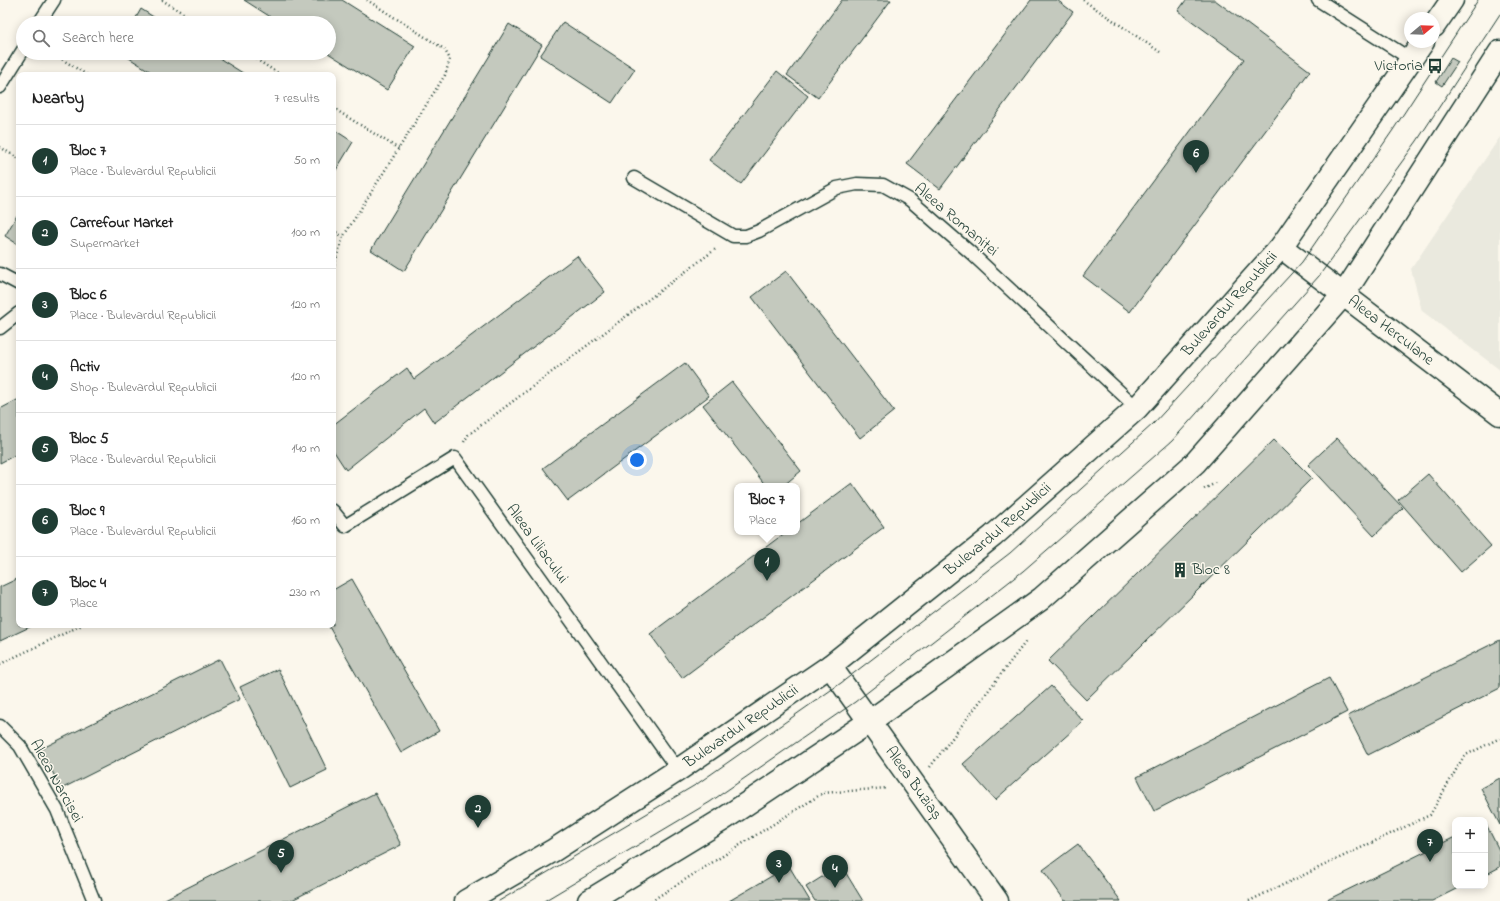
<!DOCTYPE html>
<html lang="en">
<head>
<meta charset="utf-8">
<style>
  :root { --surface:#fff; --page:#f2f2f2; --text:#222; --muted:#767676; --line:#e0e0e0; --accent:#1f3d34 }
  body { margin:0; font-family:"Indie Flower",sans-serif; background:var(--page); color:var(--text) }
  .controls { position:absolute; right:12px; bottom:12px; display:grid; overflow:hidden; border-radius:8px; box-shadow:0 2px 10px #0003 }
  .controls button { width:36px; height:36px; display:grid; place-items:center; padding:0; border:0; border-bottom:1px solid var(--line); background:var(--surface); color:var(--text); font:20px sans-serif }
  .compass { position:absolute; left:1404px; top:12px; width:36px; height:36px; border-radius:50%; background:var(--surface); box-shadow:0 2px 10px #0003; rotate:71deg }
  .you { position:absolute; left:637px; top:460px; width:14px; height:14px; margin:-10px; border:3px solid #fff; border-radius:50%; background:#1a73e8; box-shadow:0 0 0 6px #1a73e833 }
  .badge { display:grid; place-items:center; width:26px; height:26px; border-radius:50%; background:var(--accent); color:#fff; font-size:13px; font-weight:700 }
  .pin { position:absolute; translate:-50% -33px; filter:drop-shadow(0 1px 2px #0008) }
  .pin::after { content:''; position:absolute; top:21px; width:14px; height:12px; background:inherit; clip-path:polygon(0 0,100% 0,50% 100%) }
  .popup { position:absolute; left:734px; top:483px; width:66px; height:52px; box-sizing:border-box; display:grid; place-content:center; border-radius:8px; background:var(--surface); filter:drop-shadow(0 1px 3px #0005); font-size:13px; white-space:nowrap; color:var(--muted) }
  .popup b { font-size:15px; color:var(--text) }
  .popup::after { content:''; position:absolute; left:50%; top:100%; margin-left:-8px; border:8px solid transparent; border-top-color:var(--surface) }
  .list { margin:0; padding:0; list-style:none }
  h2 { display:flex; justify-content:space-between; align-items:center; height:52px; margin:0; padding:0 16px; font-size:17px }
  h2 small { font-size:13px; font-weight:400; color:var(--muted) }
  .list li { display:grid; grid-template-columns:26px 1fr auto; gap:12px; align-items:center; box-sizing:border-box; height:72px; padding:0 16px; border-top:1px solid var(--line) }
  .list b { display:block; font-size:15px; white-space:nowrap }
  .list p { margin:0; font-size:13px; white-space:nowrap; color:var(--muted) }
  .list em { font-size:13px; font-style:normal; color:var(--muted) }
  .icon { flex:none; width:22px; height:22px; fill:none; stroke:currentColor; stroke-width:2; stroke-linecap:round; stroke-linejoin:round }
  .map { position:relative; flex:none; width:1500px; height:901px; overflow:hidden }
  .search { position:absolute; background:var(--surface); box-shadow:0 2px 10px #0003; left:16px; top:16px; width:320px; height:44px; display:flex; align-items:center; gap:10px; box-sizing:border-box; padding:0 14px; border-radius:22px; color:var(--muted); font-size:15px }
  .panel { position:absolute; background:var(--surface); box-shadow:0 2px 10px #0003; left:16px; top:72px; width:320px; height:556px; border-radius:8px }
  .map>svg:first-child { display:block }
</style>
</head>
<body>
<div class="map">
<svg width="1500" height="901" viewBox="0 0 1500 901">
  <rect width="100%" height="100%" fill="#fbf7ec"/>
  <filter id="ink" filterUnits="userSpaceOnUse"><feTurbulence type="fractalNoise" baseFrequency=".025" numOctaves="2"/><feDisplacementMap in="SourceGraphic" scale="8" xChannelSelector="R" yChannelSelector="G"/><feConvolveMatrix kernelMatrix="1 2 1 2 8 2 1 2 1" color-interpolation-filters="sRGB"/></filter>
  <g filter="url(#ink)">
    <!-- built -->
    <path fill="#eae9de" d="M 1500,137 L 1500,370 L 1422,311 L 1411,269 Z"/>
    <!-- building -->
    <g fill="#c4c9be" stroke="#1f3d34">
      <path d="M 244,0 L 342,0 L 415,46 L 387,90 L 328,53 L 329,23 L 280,23 Z"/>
      <path d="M 842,0 L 891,0 L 818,98 L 787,75 Z"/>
      <path d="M 1031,0 L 1057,0 L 1073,12 L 940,189 L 907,164 Z"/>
      <path d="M 1186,0 L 1215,0 L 1310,71 L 1130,312 L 1083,276 L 1244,59 L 1178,11 Z"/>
      <path d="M 141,9 L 163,23 L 133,23 Z"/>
      <path d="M 563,22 L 635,69 L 612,103 L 540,56 Z"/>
      <path d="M 509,24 L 542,45 L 404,271 L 371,250 Z"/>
      <path d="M 121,53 L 211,53 L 246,75 L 156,75 Z"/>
      <path d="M 1451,58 L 1458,62 L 1442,86 L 1436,82 Z"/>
      <path d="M 777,71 L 808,96 L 741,184 L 709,160 Z"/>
      <path d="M 333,129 L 353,142 L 333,175 Z"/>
      <path d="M 19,212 L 19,245 L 5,236 Z"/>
      <path d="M 577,256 L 605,292 L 434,423 L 424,408 L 346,470 L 333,450 L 333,425 L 407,368 L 414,379 Z"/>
      <path d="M 786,271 L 894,411 L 860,438 L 752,297 Z"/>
      <path d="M 685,363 L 709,396 L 568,501 L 543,468 Z"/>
      <path d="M 732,382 L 801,471 L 783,486 L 766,486 L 703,405 Z"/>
      <path d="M 19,399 L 19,453 L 0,463 L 0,409 Z"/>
      <path d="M 1337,438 L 1403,508 L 1374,536 L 1308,465 Z"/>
      <path d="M 1274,440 L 1312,478 L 1086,700 L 1048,661 Z"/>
      <path d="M 1428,474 L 1491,546 L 1461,572 L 1398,500 Z"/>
      <path d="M 852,483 L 884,527 L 682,678 L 650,634 L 786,532 L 797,532 L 797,524 Z"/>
      <path d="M 19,578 L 19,625 L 34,625 L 0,641 L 0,587 Z"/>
      <path d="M 352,579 L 439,731 L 401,753 L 328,625 L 333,625 L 333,590 Z"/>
      <path d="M 1500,640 L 1500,688 L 1368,755 L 1348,716 Z"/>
      <path d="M 220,659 L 240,699 L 61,789 L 41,749 Z"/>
      <path d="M 278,669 L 327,770 L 290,788 L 240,687 Z"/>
      <path d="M 1329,678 L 1347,712 L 1154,811 L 1137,777 Z"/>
      <path d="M 1051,686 L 1083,721 L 995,800 L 963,764 Z"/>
      <path d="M 1500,778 L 1500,825 L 1481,788 Z"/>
      <path d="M 375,793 L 401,845 L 290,901 L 161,901 Z"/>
      <path d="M 1485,822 L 1500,852 L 1500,867 L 1485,875 Z"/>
      <path d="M 1455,837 L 1455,886 L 1462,886 L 1432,901 L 1325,901 Z"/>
      <path d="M 1078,844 L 1121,901 L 1065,901 L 1043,870 Z"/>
      <path d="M 841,865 L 863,901 L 815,901 L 806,887 Z"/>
      <path d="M 789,866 L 810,901 L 729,901 Z"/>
    </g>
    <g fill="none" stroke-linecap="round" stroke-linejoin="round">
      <!-- service casing -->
      <g stroke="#1f3d34" stroke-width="15">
        <g id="service">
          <path d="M 1318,0 L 1412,60"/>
          <path d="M 39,23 L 54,0"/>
          <path d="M 0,87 L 23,50"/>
          <path d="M 634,178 L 733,236 L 746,236 L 759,231 L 837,188 L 857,184 L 883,185 L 910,200 L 971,253 L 1137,408"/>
          <path d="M 0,274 L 19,284"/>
          <path d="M 0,328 L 19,313"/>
          <path d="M 333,511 L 345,526 L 455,458 L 678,770"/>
          <path d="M 0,726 L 20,746 L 57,810 L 94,901"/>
        </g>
      </g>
      <!-- minor casing -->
      <g stroke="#1f3d34" stroke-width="25">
        <g id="minor">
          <path id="s1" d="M 1281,247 L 1500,414"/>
          <path id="s2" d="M 830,666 L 997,901"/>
        </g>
      </g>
      <!-- secondary casing -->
      <g stroke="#1f3d34" stroke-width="25">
        <g id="secondary">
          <path d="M 1434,26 L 1452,0"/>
          <path id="s3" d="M 466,901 L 554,850 L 678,770 L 830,666 L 993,536 L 1137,408 L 1281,247 L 1423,42"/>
          <path d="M 589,901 L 722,820 L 869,722 L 1041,599 L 1195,463 L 1344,294 L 1500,52"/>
        </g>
      </g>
      <!-- path -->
      <g stroke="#1f3d34" stroke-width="2.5" stroke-dasharray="1 3" stroke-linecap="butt">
        <path d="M 162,0 L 199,23"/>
        <path d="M 1083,0 L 1160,52"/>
        <path d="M 52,53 L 87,75"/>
        <path d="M 246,53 L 281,75"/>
        <path d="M 333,108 L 399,149"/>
        <path d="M 0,147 L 19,159"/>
        <path d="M 333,230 L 343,237"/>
        <path d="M 333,269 L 343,237 L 445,75 L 450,59 L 444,49 L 367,0"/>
        <path d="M 464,442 L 468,435 L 717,248"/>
        <path d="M 1204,489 L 1218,482"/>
        <path d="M 0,664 L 82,625"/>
        <path d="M 930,767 L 1027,640"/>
        <path d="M 651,901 L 823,793 L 887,788"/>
        <path d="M 1249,901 L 1430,815 L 1464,756 L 1500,738"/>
      </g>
      <!-- service -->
      <use href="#service" stroke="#fbf7ec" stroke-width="12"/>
      <!-- minor -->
      <use href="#minor" stroke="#fbf7ec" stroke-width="22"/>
      <!-- secondary -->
      <use href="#secondary" stroke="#fbf7ec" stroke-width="22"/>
      <!-- tram -->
      <g stroke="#1f3d34" stroke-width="1">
        <path d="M 499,901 L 697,784 L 841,683 L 1010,553 L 1153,424 L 1302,262 L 1393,130 L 1478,0"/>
        <path d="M 544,901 L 710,802 L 855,702 L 1023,571 L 1172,441 L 1319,276 L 1417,141 L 1500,14"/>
      </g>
    </g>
  </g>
  <!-- icons -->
  <defs>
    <g id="bus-bare" transform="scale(1.2)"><path d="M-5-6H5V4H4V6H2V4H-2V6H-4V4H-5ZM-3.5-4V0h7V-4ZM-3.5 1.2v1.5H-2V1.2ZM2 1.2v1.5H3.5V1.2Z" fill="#1f3d34" stroke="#fbf7ec" stroke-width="2.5" paint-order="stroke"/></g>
    <g id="building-bare" transform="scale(1.2)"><path d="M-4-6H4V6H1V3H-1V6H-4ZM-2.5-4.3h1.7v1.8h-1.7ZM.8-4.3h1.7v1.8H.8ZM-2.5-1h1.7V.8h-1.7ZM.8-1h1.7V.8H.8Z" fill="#1f3d34" stroke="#fbf7ec" stroke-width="2.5" paint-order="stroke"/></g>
  </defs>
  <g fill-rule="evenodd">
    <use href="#bus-bare" x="1435" y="66"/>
    <use href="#building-bare" x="1180" y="570"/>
  </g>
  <g text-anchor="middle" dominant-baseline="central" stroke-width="3" stroke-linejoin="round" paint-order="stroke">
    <!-- poi labels -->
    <g font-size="16" fill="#1f3d34" stroke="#fbf7ec" text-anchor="end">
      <text x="1423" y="66">Victoria</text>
      <text x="1192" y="570" text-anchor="start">Bloc 8</text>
    </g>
    <!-- street labels -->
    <g font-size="16" fill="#1f3d34" stroke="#fbf7ec">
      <text transform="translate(956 220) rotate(40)">Aleea Romaniței</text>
      <text stroke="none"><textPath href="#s3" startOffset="974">Bulevardul Republicii</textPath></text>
      <text stroke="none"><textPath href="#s1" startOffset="138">Aleea Herculane</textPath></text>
      <text stroke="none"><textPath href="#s3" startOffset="650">Bulevardul Republicii</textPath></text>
      <text transform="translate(537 544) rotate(54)">Aleea Liliacului</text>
      <text stroke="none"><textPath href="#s3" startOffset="326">Bulevardul Republicii</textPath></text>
      <text transform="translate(56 781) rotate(61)">Aleea Narcisei</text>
      <text stroke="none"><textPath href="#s2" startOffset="144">Aleea Buziaș</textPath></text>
    </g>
  </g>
</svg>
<div class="controls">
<button>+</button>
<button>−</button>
</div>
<svg class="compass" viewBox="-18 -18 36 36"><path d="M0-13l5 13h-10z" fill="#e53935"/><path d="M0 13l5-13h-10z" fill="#767676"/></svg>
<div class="you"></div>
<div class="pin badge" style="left:767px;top:581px">1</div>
<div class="popup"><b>Bloc 7</b>Place</div>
<div class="pin badge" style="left:478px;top:828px">2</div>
<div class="pin badge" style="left:779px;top:883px">3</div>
<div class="pin badge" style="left:835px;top:888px">4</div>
<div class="pin badge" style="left:281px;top:873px">5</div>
<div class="pin badge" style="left:1196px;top:173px">6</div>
<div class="pin badge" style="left:1430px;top:862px">7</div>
<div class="search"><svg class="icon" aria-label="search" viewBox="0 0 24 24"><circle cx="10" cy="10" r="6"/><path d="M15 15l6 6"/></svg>Search here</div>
<section class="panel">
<h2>Nearby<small>7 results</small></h2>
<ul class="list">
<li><span class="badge">1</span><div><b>Bloc 7</b><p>Place · Bulevardul Republicii</p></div><em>50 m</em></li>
<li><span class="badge">2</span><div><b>Carrefour Market</b><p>Supermarket</p></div><em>100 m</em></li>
<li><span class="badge">3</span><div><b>Bloc 6</b><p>Place · Bulevardul Republicii</p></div><em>120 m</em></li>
<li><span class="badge">4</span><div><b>Activ</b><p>Shop · Bulevardul Republicii</p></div><em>120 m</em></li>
<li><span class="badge">5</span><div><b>Bloc 5</b><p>Place · Bulevardul Republicii</p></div><em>140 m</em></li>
<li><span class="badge">6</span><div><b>Bloc 9</b><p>Place · Bulevardul Republicii</p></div><em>160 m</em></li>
<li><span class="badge">7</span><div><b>Bloc 4</b><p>Place</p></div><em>230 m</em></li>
</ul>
</section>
</div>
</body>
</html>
